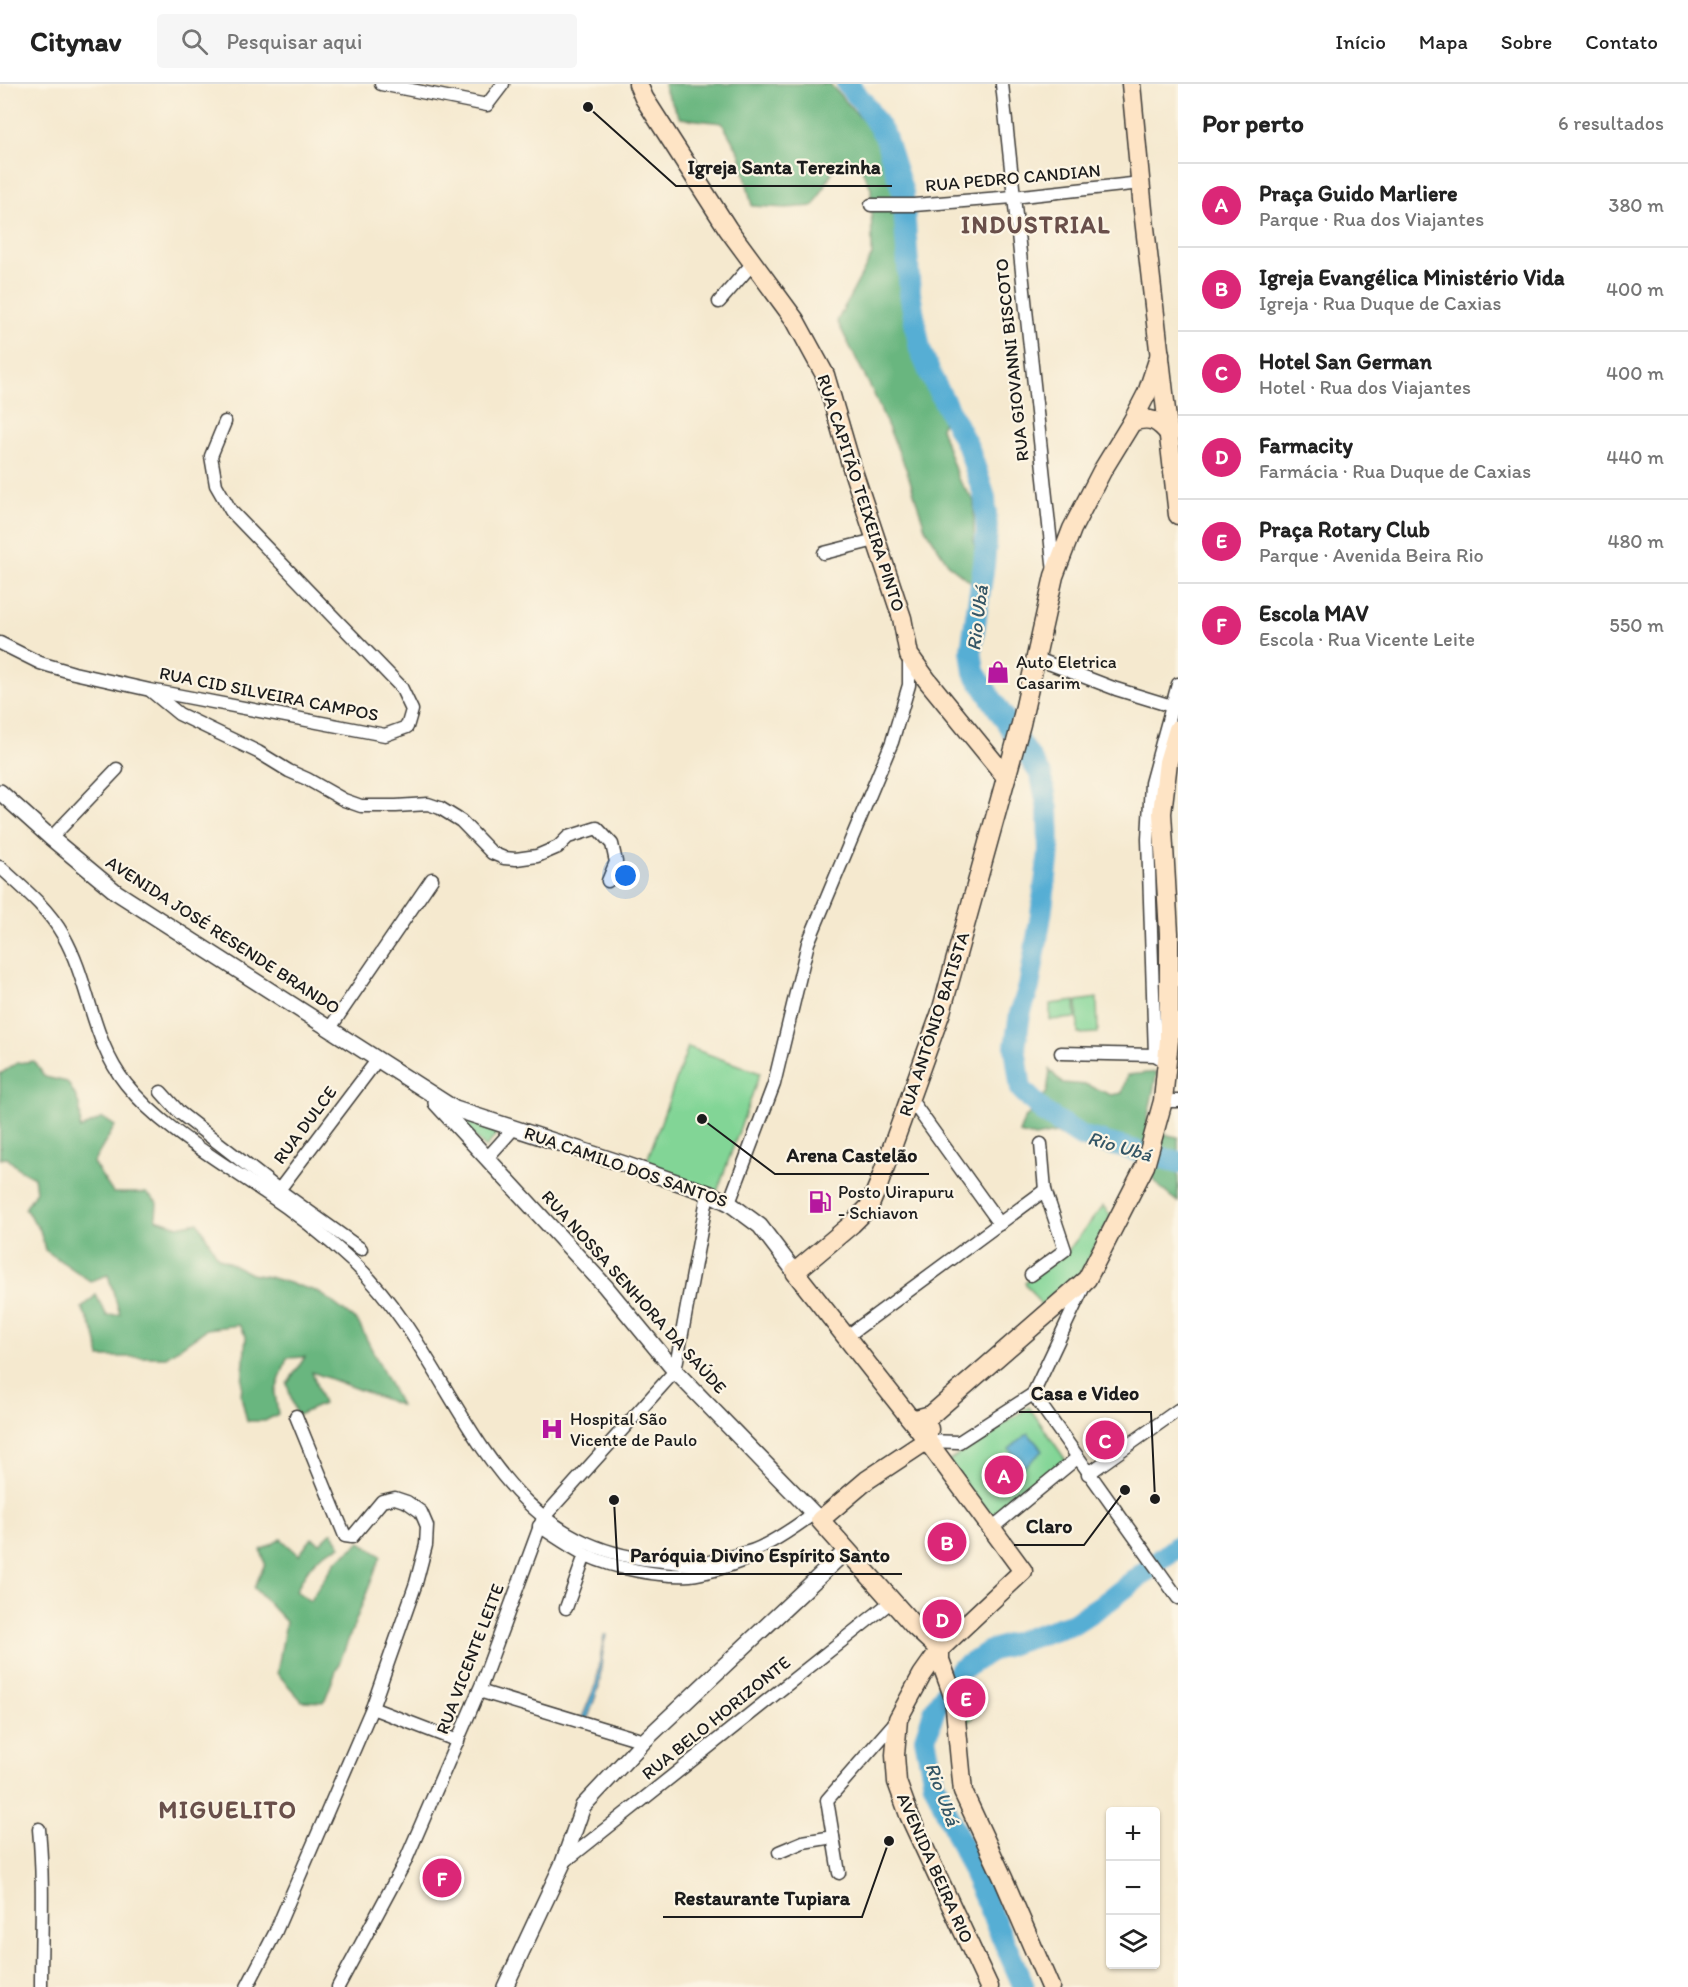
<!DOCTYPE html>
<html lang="pt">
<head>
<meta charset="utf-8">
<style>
  :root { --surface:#fff; --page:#f6f6f6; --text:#222; --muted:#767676; --line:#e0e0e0; --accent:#db2777 }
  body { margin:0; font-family:Itim,sans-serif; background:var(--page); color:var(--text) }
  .controls { position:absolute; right:18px; bottom:18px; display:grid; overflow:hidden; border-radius:6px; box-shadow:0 2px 4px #0004 }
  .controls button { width:54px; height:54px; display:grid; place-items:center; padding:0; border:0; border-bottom:2px solid var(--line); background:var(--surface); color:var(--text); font:30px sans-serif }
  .you { position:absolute; left:626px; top:792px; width:21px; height:21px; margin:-15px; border:4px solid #fff; border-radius:50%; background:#1a73e8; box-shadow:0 0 0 9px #1a73e833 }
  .badge { display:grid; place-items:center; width:39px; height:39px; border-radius:50%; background:var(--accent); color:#fff; font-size:20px; font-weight:700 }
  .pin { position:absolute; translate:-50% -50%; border:3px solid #fff; box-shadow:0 2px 6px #0006 }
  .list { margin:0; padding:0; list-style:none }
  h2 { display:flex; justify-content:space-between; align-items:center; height:78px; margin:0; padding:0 24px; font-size:26px }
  h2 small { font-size:20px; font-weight:400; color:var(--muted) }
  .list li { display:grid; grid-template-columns:39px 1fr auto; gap:18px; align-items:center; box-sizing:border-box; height:84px; padding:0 24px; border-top:2px solid var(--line) }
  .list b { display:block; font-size:22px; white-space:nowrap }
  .list p { margin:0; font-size:20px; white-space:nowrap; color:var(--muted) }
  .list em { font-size:20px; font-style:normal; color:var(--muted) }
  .icon { flex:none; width:33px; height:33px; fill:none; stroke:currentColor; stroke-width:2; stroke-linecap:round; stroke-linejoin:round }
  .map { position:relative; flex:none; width:1178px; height:1903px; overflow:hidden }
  header { display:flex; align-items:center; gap:36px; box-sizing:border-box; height:84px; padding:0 30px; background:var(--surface); border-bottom:2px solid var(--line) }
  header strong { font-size:28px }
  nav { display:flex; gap:33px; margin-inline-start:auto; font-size:21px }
  .search { width:420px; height:54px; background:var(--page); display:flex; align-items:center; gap:15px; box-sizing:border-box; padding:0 21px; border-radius:6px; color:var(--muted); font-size:22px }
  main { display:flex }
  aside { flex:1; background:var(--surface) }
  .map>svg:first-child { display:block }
</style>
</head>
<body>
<header>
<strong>Citynav</strong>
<div class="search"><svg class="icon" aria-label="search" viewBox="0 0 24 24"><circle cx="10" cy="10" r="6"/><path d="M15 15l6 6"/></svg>Pesquisar aqui</div>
<nav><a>Início</a><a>Mapa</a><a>Sobre</a><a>Contato</a></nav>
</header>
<main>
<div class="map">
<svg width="1178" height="1903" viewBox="0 0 1178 1903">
  <rect width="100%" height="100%" fill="#fcf5e5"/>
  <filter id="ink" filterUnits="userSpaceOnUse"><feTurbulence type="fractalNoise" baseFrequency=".0167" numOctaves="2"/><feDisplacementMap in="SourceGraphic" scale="12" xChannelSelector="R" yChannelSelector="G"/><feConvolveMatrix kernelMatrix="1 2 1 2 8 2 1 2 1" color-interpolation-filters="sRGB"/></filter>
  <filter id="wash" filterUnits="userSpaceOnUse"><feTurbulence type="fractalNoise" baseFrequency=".008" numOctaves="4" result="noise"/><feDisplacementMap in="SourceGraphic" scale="24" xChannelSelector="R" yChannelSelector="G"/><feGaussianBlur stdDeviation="1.35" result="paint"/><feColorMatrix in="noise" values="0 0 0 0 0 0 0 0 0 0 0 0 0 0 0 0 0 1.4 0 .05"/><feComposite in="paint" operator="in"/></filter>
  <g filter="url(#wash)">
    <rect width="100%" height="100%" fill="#f5e9cf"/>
    <!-- green -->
    <g fill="#82d596" stroke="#4f7859" stroke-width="1.5">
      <path d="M 1097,914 L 1098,949 L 1078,950 L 1077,917 Z"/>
      <path d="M 1075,917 L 1076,934 L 1050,936 L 1050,920 Z"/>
      <path d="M 688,963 L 760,989 L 717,1108 L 645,1082 Z"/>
      <path d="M 451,1028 L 499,1046 L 486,1064 Z"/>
      <path d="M 1103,1122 L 1111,1132 L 1082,1187 L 1043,1224 L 1025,1199 L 1067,1168 Z"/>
      <path d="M 1029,1323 L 1068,1379 L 993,1438 L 946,1379 Z"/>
      <path d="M 960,1598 L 982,1625 L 963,1643 L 957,1603 Z"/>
    </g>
    <!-- forest -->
    <g fill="#69b67f" stroke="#42694e" stroke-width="1.5">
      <path d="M 664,0 L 830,0 L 875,50 L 893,107 L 912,268 L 948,325 L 941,344 L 958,395 L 974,417 L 974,456 L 980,505 L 949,481 L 925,444 L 907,387 L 873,308 L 837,237 L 872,171 L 871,104 L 859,80 L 837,79 L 814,122 L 786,124 L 752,122 L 740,70 L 722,39 L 680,34 L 665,6 Z"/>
      <path d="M 34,977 L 45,993 L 67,998 C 79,1016 82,1022 80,1045 L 103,1034 L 115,1042 L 93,1079 L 113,1109 L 146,1109 L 157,1118 L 156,1135 L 178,1142 L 198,1138 L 218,1173 L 251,1190 L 269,1193 L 319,1208 L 358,1238 L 400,1321 L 312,1288 L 323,1320 L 296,1332 L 287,1300 L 305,1273 L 287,1274 L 275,1309 L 278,1330 L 265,1337 L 247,1337 L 241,1312 L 246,1252 L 239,1241 L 207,1245 L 166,1273 L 100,1273 L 95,1250 L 82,1224 L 96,1211 L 107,1232 L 120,1230 L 108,1191 L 90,1197 L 45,1166 L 40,1146 L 25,1125 L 36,1107 L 34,1093 L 19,1085 L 7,1074 L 0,1075 L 0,990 L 17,979 Z"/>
      <path d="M 1050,986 L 1062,999 L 1087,1001 L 1111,1011 L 1122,1009 L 1127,991 L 1157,988 L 1147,1037 L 1168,1051 L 1178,1053 L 1178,1118 C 1154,1101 1153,1098 1146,1070 L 1117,1063 L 1092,1067 L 1056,1049 L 1035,1053 L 1019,1049 L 1024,1036 L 1047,1008 Z"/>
      <path d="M 332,1448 L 341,1462 C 316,1470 307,1484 296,1507 L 310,1517 L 335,1478 L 361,1458 L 381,1472 L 324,1618 L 302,1617 L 277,1589 L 286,1538 L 254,1504 L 265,1480 L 261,1466 L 281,1455 L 299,1471 L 312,1454 L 320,1459 Z"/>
    </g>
    <!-- water -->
    <g fill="#57aed4" stroke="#3a6578" stroke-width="1.5">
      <path d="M 1028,1349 L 1043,1367 L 1024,1383 L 1009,1365 Z"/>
      <path d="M 604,1551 L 607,1551 L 604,1558 L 599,1603 L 588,1634 L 581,1636 L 596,1600 Z"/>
    </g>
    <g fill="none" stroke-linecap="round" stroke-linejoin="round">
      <!-- river -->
      <g stroke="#57aed4" stroke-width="22">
        <path d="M 847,0 L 863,18 L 885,52 L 903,109 L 910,210 L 920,265 L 932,294 L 969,365 L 985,414 L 987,447 L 984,480 L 971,566 L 974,588 L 1041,691 L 1048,726 L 1049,769 L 1041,831 L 1029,903 L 1020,930 L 1015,963 L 1021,1005 L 1045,1029 L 1081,1052 L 1178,1078"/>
        <path d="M 1024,1903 L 934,1699 L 925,1654 L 935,1625 L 959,1587 L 990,1567 L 1074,1539 L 1108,1517 L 1178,1462"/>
      </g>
    </g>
  </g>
  <g filter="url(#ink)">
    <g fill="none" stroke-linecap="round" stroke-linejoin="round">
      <!-- minor casing -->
      <g stroke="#3d3b37" stroke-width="15">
        <g id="minor">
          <path d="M 381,0 L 487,21 L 503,0"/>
          <path d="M 1002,0 L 1054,488"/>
          <path d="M 871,121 L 914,121 L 1013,113 L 1141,99"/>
          <path d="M 719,218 L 753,179"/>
          <path d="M 824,469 L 875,456"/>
          <path d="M 0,559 L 40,579 L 74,589 L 150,606 L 385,651 L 407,643 L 412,626 L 401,603 L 231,427 L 216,401 L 211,372 L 225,338"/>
          <path d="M 1035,574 L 1116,605 L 1178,624"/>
          <path d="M 151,607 L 179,630 L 258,668 L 289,687 L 307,695 L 344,716 L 361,722 L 396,722 L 428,720 L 440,724 L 461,737 L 492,769 L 504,774 L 516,775 L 537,772 L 558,763 L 568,753 L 597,744 L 612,760 L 616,778 L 608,797"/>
          <path d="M 51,754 L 117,685"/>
          <path d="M 0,783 C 23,804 47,823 63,851 C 90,898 91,956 126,1000 C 161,1044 217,1075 263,1107 C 295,1128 326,1153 354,1179 C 464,1283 481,1465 663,1477 C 674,1478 686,1480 697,1480 C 705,1480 713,1477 720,1475 C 729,1473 739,1471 748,1468 C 766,1463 798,1441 813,1430"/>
          <path d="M 330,944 L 432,795"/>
          <path d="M 1061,969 L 1155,971 L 1162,975"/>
          <path d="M 1155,971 L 1148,755 L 1151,699 L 1178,600"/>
          <path d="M 161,1008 L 180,1029 L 279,1106 L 277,1111"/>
          <path d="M 911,1016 L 1000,1140"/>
          <path d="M 1163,1017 L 1178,1017"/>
          <path d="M 487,1074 L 514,1044"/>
          <path d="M 729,1119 L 774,1000 L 808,859 L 892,658 L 909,601 L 909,571"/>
          <path d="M 361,1165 L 279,1106 L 378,975"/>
          <path d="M 1031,1191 L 1065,1166 L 1045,1106 L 1041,1060"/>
          <path d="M 846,1253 L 1045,1106"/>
          <path d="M 1033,1310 L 1178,1514"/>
          <path d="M 1033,1310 L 1085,1200"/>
          <path d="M 926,1357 L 959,1358 L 1033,1310"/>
          <path d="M 1088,1390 L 1178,1326"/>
          <path d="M 539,1442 C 555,1452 570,1463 586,1471 C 614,1484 659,1493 690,1491 C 710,1489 729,1482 747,1475"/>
          <path d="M 992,1444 L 1077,1374"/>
          <path d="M 566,1524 L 585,1471"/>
          <path d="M 479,1607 L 644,1657"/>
          <path d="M 372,1624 L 458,1657"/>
          <path d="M 39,1745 C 44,1798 41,1850 41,1903"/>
          <path d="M 779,1768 L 803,1758 L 833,1753"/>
          <path d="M 563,1779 L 892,1517"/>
          <path d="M 839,1789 L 827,1716 L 898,1635"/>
          <path d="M 247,1903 L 275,1849 L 372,1624 L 416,1499 L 426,1461 L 427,1442 L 421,1428 L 407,1418 L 395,1414 L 382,1417 L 352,1453 L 345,1452 L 296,1332"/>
          <path d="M 338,1903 L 405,1778 L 481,1602 L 543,1434 L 675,1287 L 708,1109"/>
        </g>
      </g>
      <!-- tertiary casing -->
      <g stroke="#3d3b37" stroke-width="18">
        <g id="tertiary">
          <path d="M 0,708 L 51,754 L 116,808 L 455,1025 L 624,1080 L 708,1109 L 729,1119 L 760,1142 L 795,1188"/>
          <path d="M 436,1019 L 605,1202 L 675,1287 L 820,1436"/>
          <path d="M 505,1903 L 563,1779 L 583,1722 L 644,1657 L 847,1466"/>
        </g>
      </g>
      <!-- secondary casing -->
      <g stroke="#3d3b37" stroke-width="21">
        <g id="secondary">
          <path d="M 638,0 L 644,14 L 728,145 L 795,236 L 825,291 L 853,387 L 902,534 L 909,571 L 927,596 L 1006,693"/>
          <path d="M 1131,0 L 1143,126 L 1178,431"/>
          <path d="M 1132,338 C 1150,332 1158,336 1170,351"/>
          <path d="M 909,1333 L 916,1335 L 931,1331 L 1087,1195 L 1145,1082 L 1163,1017 L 1169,956 L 1169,849 L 1162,729 L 1168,678 L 1178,645"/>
          <path d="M 929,1345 L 926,1357 L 867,1396 L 820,1436 L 915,1543 L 940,1566"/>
          <path d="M 940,1566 L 940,1576 L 954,1614 L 963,1708 L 1003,1794 L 1050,1903"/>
          <path d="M 989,1903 L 909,1731 L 897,1698 L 895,1671 L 898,1635 L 922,1591 L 941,1564 L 1023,1487 L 917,1343 L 795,1188 L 852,1140 L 869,1123 L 878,1102 L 941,928 L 1021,640 L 1054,492 L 1072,445 L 1102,387 L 1132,338 L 1147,309 L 1160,270"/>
        </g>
      </g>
      <!-- minor -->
      <use href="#minor" stroke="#fff" stroke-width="12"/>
      <!-- tertiary -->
      <use href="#tertiary" stroke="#fff" stroke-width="15"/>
      <!-- secondary -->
      <use href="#secondary" stroke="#fee4c5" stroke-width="18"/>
    </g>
  </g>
  <!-- icons -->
  <defs>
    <g id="shop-bare" transform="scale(1.8)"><path d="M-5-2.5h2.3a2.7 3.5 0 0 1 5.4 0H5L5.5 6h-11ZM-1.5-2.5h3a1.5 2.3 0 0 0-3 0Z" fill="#b5179e" stroke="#fcf5e5" stroke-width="2.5" paint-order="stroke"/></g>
    <g id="fuel-bare" transform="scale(1.8)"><path d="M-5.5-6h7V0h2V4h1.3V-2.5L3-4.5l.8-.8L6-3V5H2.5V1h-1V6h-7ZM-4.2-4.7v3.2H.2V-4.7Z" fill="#b5179e" stroke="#fcf5e5" stroke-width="2.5" paint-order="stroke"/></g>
    <g id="hospital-bare" transform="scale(1.8)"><path d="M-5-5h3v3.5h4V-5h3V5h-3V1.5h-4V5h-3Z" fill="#b5179e" stroke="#fcf5e5" stroke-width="2.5" paint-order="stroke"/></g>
  </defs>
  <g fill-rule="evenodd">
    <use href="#shop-bare" x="998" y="588"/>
    <use href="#fuel-bare" x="820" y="1118"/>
    <use href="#hospital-bare" x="552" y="1345"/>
  </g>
  <g text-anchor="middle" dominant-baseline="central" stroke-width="4.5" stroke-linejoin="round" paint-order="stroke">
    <!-- street labels -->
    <g font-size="18" fill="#1c1c1c" stroke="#fcf5e5">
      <text transform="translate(1013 94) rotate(-5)">RUA PEDRO CANDIAN</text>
      <text transform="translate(1012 276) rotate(-96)">RUA GIOVANNI BISCOTO</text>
      <text transform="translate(861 409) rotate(72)">RUA CAPITÃO TEIXEIRA PINTO</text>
      <text transform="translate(269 610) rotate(11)">RUA CID SILVEIRA CAMPOS</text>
      <text transform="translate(223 851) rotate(33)">AVENIDA JOSÉ RESENDE BRANDO</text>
      <text transform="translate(934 940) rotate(-72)">RUA ANTÔNIO BATISTA</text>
      <text transform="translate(305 1041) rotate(-53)">RUA DULCE</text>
      <text transform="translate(626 1083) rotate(19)">RUA CAMILO DOS SANTOS</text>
      <text transform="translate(634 1208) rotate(48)">RUA NOSSA SENHORA DA SAÚDE</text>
      <text transform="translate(470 1575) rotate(-69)">RUA VICENTE LEITE</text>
      <text transform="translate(716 1634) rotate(-39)">RUA BELO HORIZONTE</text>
      <text transform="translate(935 1784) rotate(66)">AVENIDA BEIRA RIO</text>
    </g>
    <!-- poi labels -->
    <g font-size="18" fill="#1c1c1c" stroke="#fcf5e5" text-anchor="start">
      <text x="1016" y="578">Auto Eletrica<tspan x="1016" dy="21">Casarim</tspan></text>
      <text x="838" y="1108">Posto Uirapuru<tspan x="838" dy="21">- Schiavon</tspan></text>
      <text x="570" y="1335">Hospital São<tspan x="570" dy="21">Vicente de Paulo</tspan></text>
    </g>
    <!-- water labels -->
    <g font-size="20" font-style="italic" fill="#345666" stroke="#fcf5e5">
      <text transform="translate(977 534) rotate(-83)">Rio Ubá</text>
      <text transform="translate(1120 1062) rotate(16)">Rio Ubá</text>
      <text transform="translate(943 1710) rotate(70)">Rio Ubá</text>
    </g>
    <!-- district labels -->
    <g font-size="24" font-weight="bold" letter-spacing="1.5" fill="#694f4a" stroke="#fcf5e5">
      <text x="1036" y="140">INDUSTRIAL</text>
      <text x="228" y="1725">MIGUELITO</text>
    </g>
  </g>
  <!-- callouts -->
  <path fill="none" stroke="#1c1c1c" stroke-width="2" d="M588 23L676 102H892M702 1035L775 1090H929M1155 1415L1151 1328H1019M1125 1406L1084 1461H1014M614 1416L618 1490H902M889 1757L862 1833H663"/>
  <g fill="#1c1c1c" stroke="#fcf5e5" stroke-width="2">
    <circle cx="588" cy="23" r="6"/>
    <circle cx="702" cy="1035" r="6"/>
    <circle cx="1155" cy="1415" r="6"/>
    <circle cx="1125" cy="1406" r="6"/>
    <circle cx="614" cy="1416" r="6"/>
    <circle cx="889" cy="1757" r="6"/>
  </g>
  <g font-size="20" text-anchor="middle" font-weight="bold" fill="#1c1c1c" stroke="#fcf5e5" stroke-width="4.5" stroke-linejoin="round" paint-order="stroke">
    <text x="784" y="90">Igreja Santa Terezinha</text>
    <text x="852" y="1078">Arena Castelão</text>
    <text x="1085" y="1316">Casa e Video</text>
    <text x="1049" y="1449">Claro</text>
    <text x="760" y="1478">Paróquia Divino Espírito Santo</text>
    <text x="762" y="1821">Restaurante Tupiara</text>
  </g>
</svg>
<div class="controls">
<button>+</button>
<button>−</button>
<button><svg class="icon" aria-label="layers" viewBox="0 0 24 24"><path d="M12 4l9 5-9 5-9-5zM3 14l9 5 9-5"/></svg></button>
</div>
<div class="you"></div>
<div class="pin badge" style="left:1004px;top:1391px">A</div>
<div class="pin badge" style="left:947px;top:1458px">B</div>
<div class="pin badge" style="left:1105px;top:1356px">C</div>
<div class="pin badge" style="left:942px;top:1535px">D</div>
<div class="pin badge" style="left:966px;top:1614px">E</div>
<div class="pin badge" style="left:442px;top:1794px">F</div>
</div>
<aside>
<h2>Por perto<small>6 resultados</small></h2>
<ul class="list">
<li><span class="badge">A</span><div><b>Praça Guido Marliere</b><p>Parque · Rua dos Viajantes</p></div><em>380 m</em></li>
<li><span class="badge">B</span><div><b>Igreja Evangélica Ministério Vida</b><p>Igreja · Rua Duque de Caxias</p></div><em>400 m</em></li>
<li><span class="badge">C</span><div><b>Hotel San German</b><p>Hotel · Rua dos Viajantes</p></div><em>400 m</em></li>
<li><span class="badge">D</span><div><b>Farmacity</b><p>Farmácia · Rua Duque de Caxias</p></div><em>440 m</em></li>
<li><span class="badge">E</span><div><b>Praça Rotary Club</b><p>Parque · Avenida Beira Rio</p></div><em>480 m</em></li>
<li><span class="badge">F</span><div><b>Escola MAV</b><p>Escola · Rua Vicente Leite</p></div><em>550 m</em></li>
</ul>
</aside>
</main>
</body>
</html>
